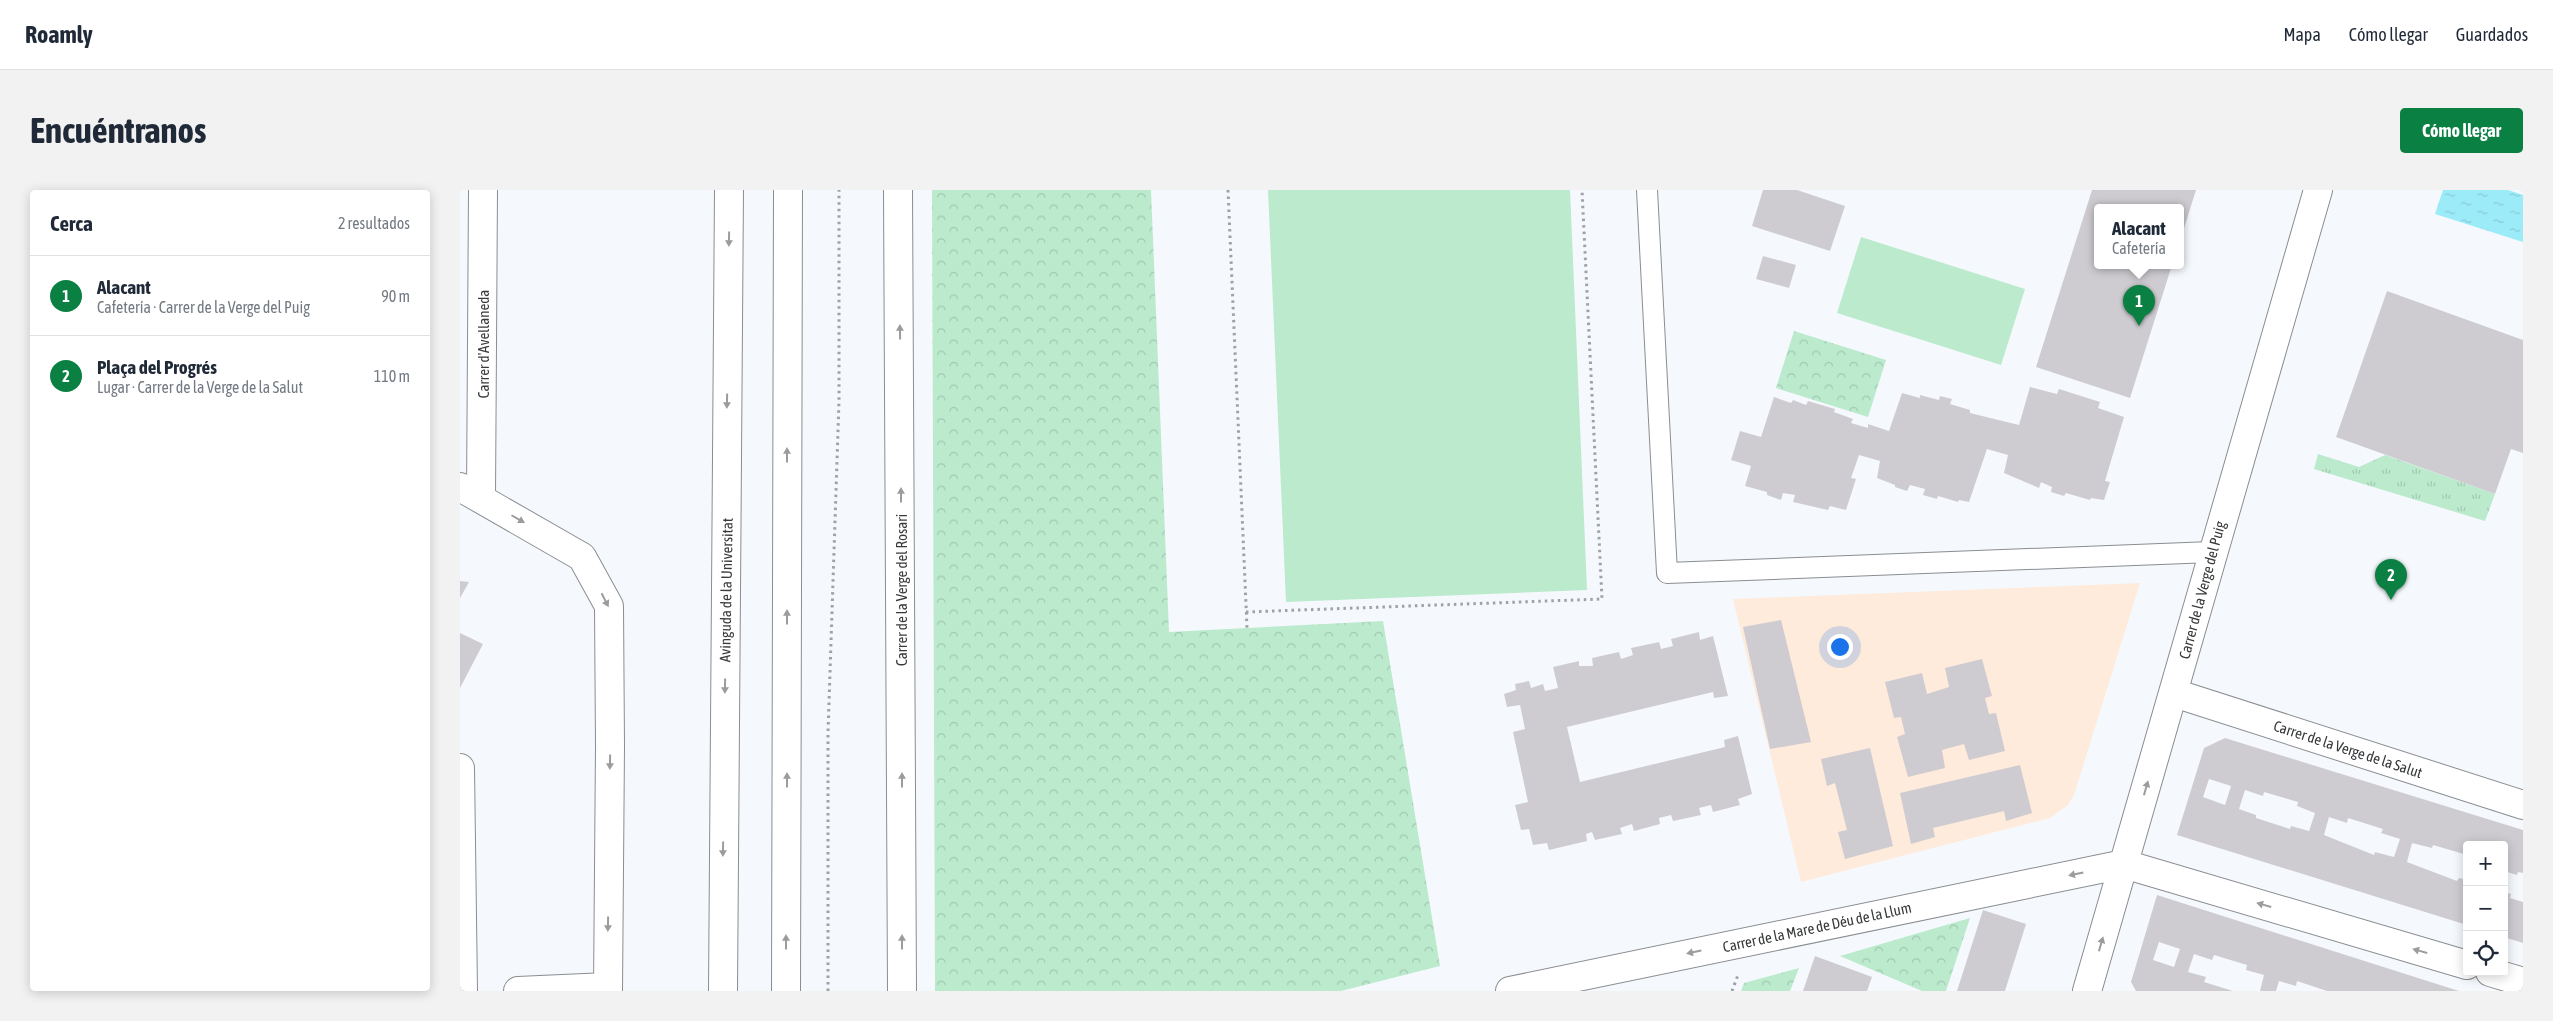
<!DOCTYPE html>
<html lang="es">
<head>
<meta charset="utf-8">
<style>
  :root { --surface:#fff; --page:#f2f2f3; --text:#1f2937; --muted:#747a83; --line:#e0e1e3; --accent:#0b8043 }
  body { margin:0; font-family:"Asap Condensed",sans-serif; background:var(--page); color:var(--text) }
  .controls { position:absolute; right:15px; bottom:15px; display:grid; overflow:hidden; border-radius:5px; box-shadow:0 2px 12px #0003 }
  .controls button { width:45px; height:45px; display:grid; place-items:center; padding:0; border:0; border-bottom:1px solid var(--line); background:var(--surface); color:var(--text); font:25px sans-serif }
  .you { position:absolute; left:1379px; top:456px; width:18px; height:18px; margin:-12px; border:4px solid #fff; border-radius:50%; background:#1a73e8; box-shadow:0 0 0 8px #1a73e833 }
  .badge { display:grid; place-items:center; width:32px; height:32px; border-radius:50%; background:var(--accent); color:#fff; font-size:16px; font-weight:700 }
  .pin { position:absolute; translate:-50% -41px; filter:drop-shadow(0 1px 2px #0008) }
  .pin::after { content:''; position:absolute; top:26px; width:18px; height:15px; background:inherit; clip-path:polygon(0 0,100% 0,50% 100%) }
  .popup { position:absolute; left:1634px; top:14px; width:90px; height:65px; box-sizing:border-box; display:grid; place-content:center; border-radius:5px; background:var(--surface); filter:drop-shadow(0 1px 4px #0005); font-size:16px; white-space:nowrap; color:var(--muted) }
  .popup b { font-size:19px; color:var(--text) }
  .popup::after { content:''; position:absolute; left:50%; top:100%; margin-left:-10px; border:10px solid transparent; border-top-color:var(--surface) }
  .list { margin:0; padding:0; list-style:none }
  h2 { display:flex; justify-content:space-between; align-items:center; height:65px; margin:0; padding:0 20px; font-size:21px }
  h2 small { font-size:16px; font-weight:400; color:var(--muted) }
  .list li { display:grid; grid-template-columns:32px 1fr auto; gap:15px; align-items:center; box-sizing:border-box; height:80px; padding:0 20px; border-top:1px solid var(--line) }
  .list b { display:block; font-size:19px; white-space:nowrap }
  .list p { margin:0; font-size:16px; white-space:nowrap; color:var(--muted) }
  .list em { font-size:16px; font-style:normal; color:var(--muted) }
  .icon { flex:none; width:28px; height:28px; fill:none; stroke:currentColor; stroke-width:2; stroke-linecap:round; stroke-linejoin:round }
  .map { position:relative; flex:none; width:2063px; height:801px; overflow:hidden; border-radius:5px }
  header { display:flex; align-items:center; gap:30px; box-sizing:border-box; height:70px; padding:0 25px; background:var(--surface); border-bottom:1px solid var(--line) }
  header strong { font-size:24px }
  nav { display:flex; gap:28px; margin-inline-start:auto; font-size:18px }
  .intro { display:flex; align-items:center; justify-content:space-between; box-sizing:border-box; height:120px; padding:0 30px }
  h1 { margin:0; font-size:35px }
  .button { padding:12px 22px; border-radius:5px; background:var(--accent); color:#fff; font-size:18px; font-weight:700 }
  main { display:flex; gap:30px; padding:0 30px }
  aside { flex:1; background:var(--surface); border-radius:5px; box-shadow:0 2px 12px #0003 }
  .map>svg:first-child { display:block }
</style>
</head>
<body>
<header>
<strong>Roamly</strong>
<nav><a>Mapa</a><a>Cómo llegar</a><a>Guardados</a></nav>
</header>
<div class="intro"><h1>Encuéntranos</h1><a class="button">Cómo llegar</a></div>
<main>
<aside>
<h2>Cerca<small>2 resultados</small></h2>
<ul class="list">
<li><span class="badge">1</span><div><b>Alacant</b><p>Cafetería · Carrer de la Verge del Puig</p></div><em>90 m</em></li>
<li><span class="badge">2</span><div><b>Plaça del Progrés</b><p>Lugar · Carrer de la Verge de la Salut</p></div><em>110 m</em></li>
</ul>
</aside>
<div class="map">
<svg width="2063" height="801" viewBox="0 0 2063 801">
  <defs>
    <pattern id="grass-tufts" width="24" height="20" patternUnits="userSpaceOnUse" patternTransform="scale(1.25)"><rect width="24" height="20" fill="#bbeacd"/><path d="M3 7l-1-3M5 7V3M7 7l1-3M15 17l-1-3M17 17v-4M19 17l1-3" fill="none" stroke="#a1c9b1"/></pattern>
    <pattern id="forest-crowns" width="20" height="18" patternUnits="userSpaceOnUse" patternTransform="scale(1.25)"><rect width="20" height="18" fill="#bbeacd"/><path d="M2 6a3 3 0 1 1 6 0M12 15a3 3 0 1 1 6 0" fill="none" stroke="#a1c9b1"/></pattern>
    <pattern id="water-ripples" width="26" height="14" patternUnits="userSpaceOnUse" patternTransform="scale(1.25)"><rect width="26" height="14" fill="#9cebf8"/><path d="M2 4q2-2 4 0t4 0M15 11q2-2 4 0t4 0" fill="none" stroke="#87cad5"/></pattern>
  </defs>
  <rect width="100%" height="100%" fill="#f5f9fd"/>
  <!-- education -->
  <path fill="#feebdb" d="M 1680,393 L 1614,605 L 1608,615 L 1590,628 L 1341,692 L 1273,409 Z"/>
  <!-- grass -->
  <path fill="url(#grass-tufts)" d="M 1858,264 L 1899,277 L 1925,265 L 2035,304 L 2025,331 L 1854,279 Z"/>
  <!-- forest -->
  <g fill="url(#forest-crowns)">
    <path d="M 472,0 L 691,0 L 709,442 L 923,431 L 980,776 L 881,801 L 475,801 Z"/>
    <path d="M 1334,141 L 1426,170 L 1408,227 L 1316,198 Z"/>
    <path d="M 1510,728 L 1486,801 L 1462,801 L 1380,766 Z"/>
    <path d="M 1339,778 L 1330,801 L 1281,801 L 1284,793 Z"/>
  </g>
  <!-- pitch -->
  <g fill="#bbeacd">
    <path d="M 808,0 L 1110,0 L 1127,400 L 826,412 Z"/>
    <path d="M 1401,47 L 1565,99 L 1541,175 L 1377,123 Z"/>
  </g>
  <!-- water -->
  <path fill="url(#water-ripples)" d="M 1983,0 L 2048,0 L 2063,5 L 2063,52 L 1975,24 Z"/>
  <!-- building -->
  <g fill="#ceccd1" fill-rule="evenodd">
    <path d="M 1303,0 L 1337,0 L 1385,16 L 1370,61 L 1292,36 Z"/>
    <path d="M 1632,0 L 1736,0 L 1721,48 L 1720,17 L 1638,17 L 1638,75 L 1712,75 L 1670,208 L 1576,177 Z"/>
    <path d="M 1303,66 L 1336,75 L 1329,98 L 1296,89 Z"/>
    <path d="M 1927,101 L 2063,150 L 2063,263 L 2051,259 L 2035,304 L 1876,247 Z"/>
    <path d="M 1570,197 L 1597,204 L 1599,199 L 1640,212 L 1638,218 L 1664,227 L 1645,291 L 1650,292 L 1644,310 L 1631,308 L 1630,310 L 1606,303 L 1604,306 L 1591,302 L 1592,297 L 1581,292 L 1579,298 L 1544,283 L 1548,265 L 1527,259 L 1509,312 L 1499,310 L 1498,312 L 1478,306 L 1477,309 L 1463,305 L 1465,299 L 1450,295 L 1447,301 L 1435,297 L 1435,295 L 1417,288 L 1420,271 L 1399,265 L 1391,288 L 1396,289 L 1386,320 L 1370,316 L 1368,320 L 1333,312 L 1335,305 L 1323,303 L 1321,310 L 1307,305 L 1307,302 L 1285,296 L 1291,276 L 1271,270 L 1280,241 L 1301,247 L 1314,207 L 1331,213 L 1333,210 L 1346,215 L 1348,211 L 1375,219 L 1374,222 L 1393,229 L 1391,233 L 1408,238 L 1408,234 L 1429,241 L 1442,203 L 1460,208 L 1460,205 L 1479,210 L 1480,206 L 1492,209 L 1490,214 L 1510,220 L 1510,223 L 1559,235 Z"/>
    <path d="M 0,391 L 9,392 L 0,408 Z"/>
    <path d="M 1321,430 L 1351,552 L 1310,559 L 1283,437 Z"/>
    <path d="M 1239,442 L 1240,450 L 1253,446 L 1268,506 L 1254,508 L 1253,502 L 1107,537 L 1120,592 L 1265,557 L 1264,550 L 1278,546 L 1292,604 L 1278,609 L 1280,615 L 1253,622 L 1251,615 L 1239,618 L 1241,625 L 1213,631 L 1211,625 L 1199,628 L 1200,634 L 1174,641 L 1172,634 L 1160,638 L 1162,644 L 1135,650 L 1132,642 L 1126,644 L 1127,651 L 1089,660 L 1087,653 L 1073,655 L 1069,639 L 1061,640 L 1055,615 L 1068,612 L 1053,542 L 1065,539 L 1060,515 L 1047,517 L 1044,504 L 1056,500 L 1055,494 L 1069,491 L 1071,498 L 1083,494 L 1085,501 L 1098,498 L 1093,477 L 1119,471 L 1119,476 L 1133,476 L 1132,468 L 1159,462 L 1161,469 L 1173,465 L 1171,458 L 1199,452 L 1201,459 L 1213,456 L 1211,449 Z"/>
    <path d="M 0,443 L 23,454 L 0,498 Z"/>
    <path d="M 1522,469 L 1532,506 L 1525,508 L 1529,524 L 1536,523 L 1545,561 L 1509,570 L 1504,554 L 1482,560 L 1485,578 L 1448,587 L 1437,547 L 1445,544 L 1441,527 L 1434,528 L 1425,492 L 1462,483 L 1467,504 L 1489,497 L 1485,478 Z"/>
    <path d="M 1765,548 L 2063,640 L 2063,683 L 2058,682 L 2057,685 L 2044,681 L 2044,655 L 2007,655 L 2007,665 L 1973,655 L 1972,658 L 1952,653 L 1947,672 L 1997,691 L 1999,688 L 2007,690 L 2007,735 L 1717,645 L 1744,558 ZM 1749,589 L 1771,596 L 1765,615 L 1743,607 ZM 1785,600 L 1803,606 L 1804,602 L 1838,612 L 1837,616 L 1855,623 L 1849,641 L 1831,636 L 1830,639 L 1796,628 L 1796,625 L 1779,619 ZM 1869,627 L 1887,633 L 1888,628 L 1923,639 L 1921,643 L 1940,649 L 1934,667 L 1915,662 L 1914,665 L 1864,645 Z"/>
    <path d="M 1410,558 L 1433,656 L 1385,669 L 1378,642 L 1387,640 L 1375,593 L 1367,596 L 1361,569 Z"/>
    <path d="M 1560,575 L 1572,623 L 1546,631 L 1544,621 L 1473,638 L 1475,647 L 1451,654 L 1440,603 Z"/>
    <path d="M 2044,702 L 2051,704 L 2050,708 L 2063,712 L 2063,753 L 2044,747 Z"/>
    <path d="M 1697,705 L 1999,801 L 1867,801 L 1837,791 L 1836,796 L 1819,791 L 1816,801 L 1800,801 L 1804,785 L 1786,780 L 1787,775 L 1754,765 L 1752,770 L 1734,764 L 1728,782 L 1746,787 L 1744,792 L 1773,801 L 1676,801 L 1671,792 ZM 1699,752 L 1720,759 L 1714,777 L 1693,770 Z"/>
    <path d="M 1523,720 L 1566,734 L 1545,801 L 1497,801 Z"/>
    <path d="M 1355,766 L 1412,787 L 1407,801 L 1343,801 Z"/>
  </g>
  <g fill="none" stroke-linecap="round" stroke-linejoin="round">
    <!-- service casing -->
    <g stroke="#8a8d91" stroke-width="22">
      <path id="service" d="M 1187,0 L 1207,383 L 1752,362"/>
    </g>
    <!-- minor casing -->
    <g stroke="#8a8d91" stroke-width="30">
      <g id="minor">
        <path d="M 438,0 L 442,801"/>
        <path d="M 0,297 L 122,367 L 149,416 L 150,556 L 148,801"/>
        <path d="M 21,308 L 23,0"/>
        <path d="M 0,578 L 3,801"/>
        <path d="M 2030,782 L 2063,792"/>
        <path d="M 58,801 L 147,797"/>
        <path d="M 1050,801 L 1664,674 L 2007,775"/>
      </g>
    </g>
    <!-- tertiary casing -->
    <g stroke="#8a8d91" stroke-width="30">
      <g id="tertiary">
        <path d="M 1714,503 L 2063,615"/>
        <path d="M 1627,801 L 1858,0"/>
      </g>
    </g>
    <!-- primary casing -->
    <g stroke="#8a8d91" stroke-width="30">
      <g id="primary">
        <path d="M 263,801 L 269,0"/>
        <path d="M 326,801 L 328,0"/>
      </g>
    </g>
    <!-- path -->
    <g stroke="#9ea2a4" stroke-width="3" stroke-dasharray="2.5 4" stroke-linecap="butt">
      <path d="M 768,0 L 787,438"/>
      <path d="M 786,422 L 1142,409 L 1122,0"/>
      <path d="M 368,801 L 368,543 L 379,211 L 379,0"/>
      <path d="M 1272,801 L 1278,785"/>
    </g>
    <!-- service -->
    <use href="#service" stroke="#fff" stroke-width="20"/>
    <!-- minor -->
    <use href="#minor" stroke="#fff" stroke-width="28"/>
    <!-- tertiary -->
    <use href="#tertiary" stroke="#fff" stroke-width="28"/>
    <!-- primary -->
    <use href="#primary" stroke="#fff" stroke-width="28"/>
  </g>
  <!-- one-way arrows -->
  <defs><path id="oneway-solid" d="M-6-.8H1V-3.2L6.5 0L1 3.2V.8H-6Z" transform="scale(1.25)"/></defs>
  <g fill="#9b9c9c">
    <use href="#oneway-solid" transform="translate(269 49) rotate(91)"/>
    <use href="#oneway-solid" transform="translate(440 142) rotate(-91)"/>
    <use href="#oneway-solid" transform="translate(267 211) rotate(91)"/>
    <use href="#oneway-solid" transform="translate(327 265) rotate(-90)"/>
    <use href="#oneway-solid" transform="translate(441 305) rotate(-90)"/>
    <use href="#oneway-solid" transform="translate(58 329) rotate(30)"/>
    <use href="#oneway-solid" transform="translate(145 410) rotate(63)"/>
    <use href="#oneway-solid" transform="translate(327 427) rotate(-90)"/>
    <use href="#oneway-solid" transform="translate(265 496) rotate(91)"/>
    <use href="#oneway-solid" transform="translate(150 572) rotate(91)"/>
    <use href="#oneway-solid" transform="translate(327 590) rotate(-90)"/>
    <use href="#oneway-solid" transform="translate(442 590) rotate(-90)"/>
    <use href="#oneway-solid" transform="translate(1686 598) rotate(-74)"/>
    <use href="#oneway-solid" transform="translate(263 659) rotate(91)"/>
    <use href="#oneway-solid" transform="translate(1616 684) rotate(168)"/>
    <use href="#oneway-solid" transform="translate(1804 715) rotate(-164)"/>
    <use href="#oneway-solid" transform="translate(148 734) rotate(91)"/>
    <use href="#oneway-solid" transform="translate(326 752) rotate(-90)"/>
    <use href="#oneway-solid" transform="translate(442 752) rotate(-90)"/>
    <use href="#oneway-solid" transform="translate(1641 754) rotate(-74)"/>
    <use href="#oneway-solid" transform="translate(1960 761) rotate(-164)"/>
    <use href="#oneway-solid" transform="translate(1234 762) rotate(168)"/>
  </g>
  <g text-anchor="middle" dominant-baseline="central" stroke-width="4" stroke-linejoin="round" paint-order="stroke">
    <!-- street labels -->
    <g font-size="15" fill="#37393a" stroke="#fff">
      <text transform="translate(23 154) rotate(-90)">Carrer d'Avellaneda</text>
      <text transform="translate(266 400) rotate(-89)">Avinguda de la Universitat</text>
      <text transform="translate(441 400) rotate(-90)">Carrer de la Verge del Rosari</text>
      <text transform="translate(1742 400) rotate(-75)">Carrer de la Verge del Puig</text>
      <text transform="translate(1888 559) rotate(18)">Carrer de la Verge de la Salut</text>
      <text transform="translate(1357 737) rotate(-12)">Carrer de la Mare de Déu de la Llum</text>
    </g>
  </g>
</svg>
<div class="controls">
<button>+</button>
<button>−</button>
<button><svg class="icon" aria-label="locate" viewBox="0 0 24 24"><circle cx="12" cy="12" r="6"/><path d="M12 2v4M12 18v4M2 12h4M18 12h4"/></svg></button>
</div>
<div class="you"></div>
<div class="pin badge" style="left:1679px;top:136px">1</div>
<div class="popup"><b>Alacant</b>Cafetería</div>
<div class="pin badge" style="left:1931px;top:410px">2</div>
</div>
</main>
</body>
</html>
